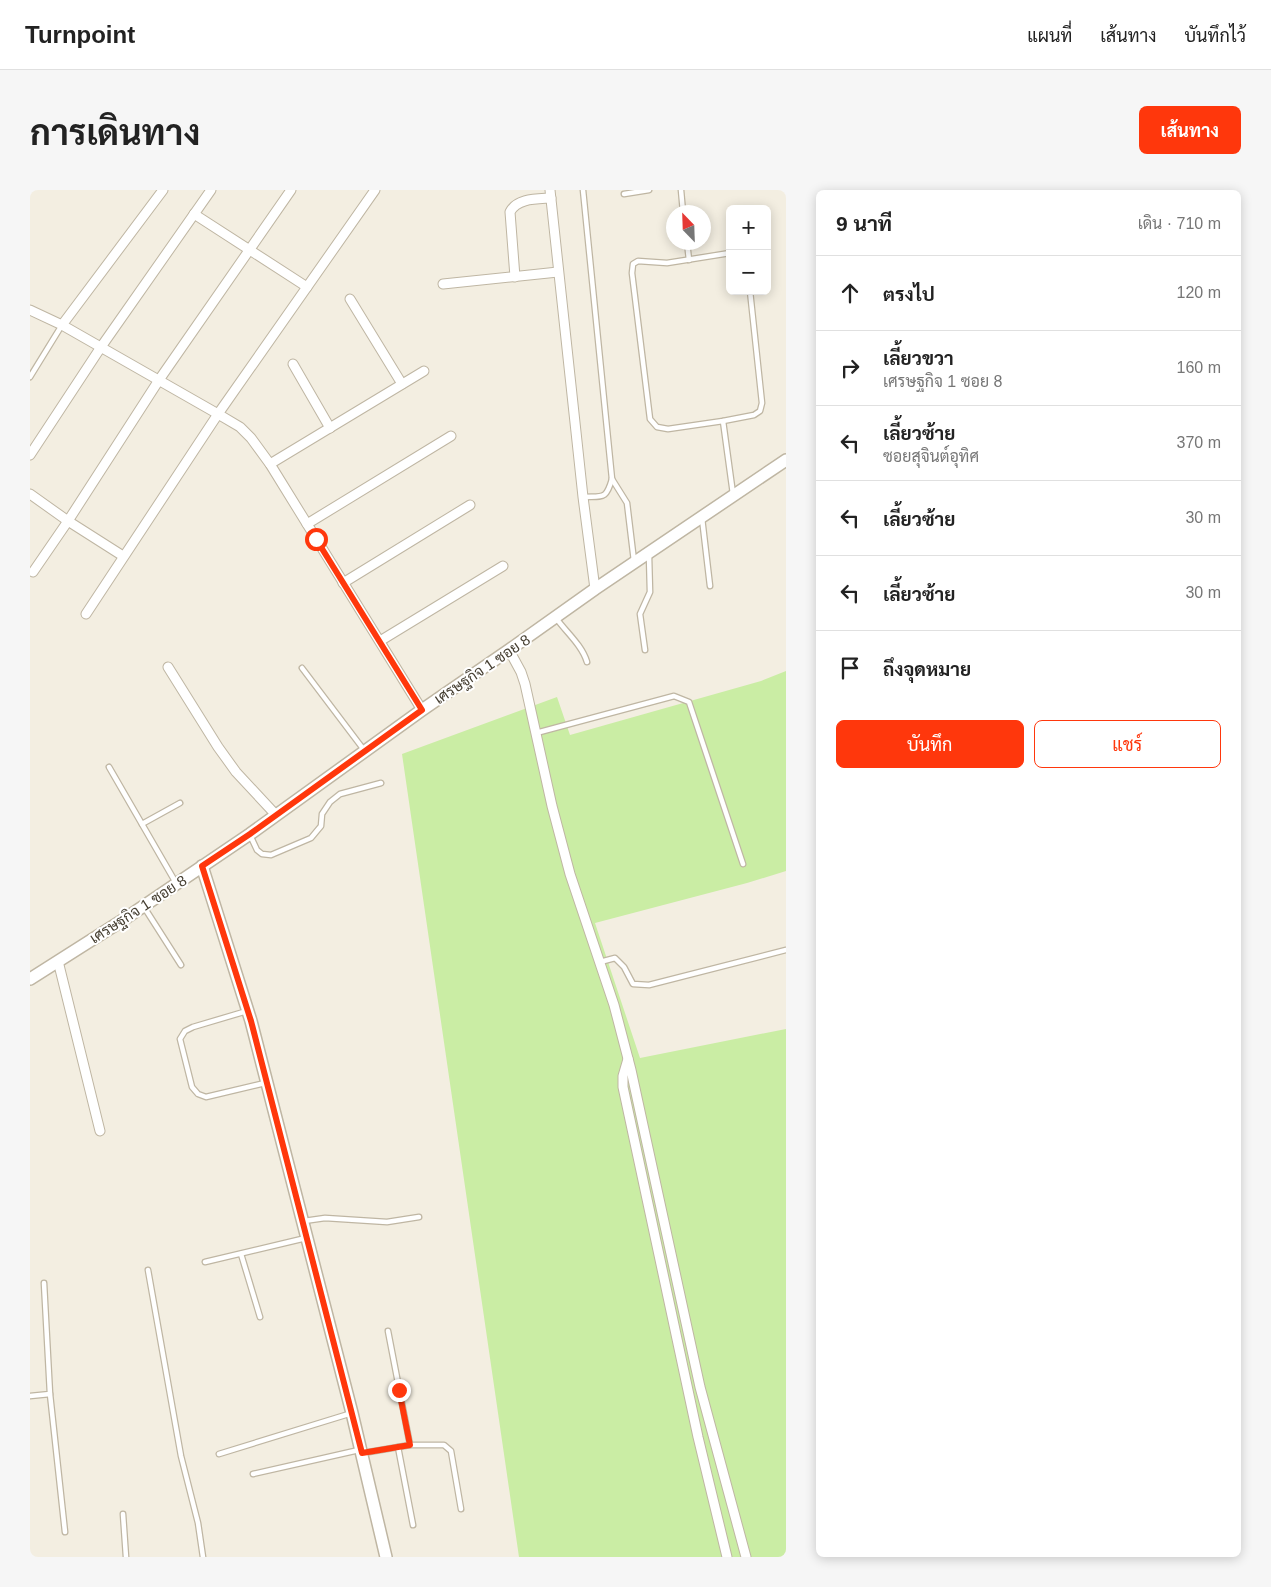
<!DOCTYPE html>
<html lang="th">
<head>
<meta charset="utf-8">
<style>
  :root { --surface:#fff; --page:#f6f6f6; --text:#222; --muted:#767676; --line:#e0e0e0; --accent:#ff370c }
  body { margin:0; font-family:Helvetica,Sarabun,sans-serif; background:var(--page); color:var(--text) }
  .controls { position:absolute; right:15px; top:15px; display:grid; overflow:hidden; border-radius:8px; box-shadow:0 2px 12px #0003 }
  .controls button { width:45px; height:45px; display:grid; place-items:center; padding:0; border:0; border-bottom:1px solid var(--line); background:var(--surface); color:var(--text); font:25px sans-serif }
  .compass { position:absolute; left:636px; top:15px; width:45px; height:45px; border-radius:50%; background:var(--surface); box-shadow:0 2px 12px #0003; rotate:337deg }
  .stop { position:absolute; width:15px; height:15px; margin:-11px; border:4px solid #ff370c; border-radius:50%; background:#fff }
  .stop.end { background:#ff370c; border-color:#fff; box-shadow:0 1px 5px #0008 }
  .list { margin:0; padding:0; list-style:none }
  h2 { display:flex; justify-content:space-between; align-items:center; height:65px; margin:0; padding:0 20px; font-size:21px }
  h2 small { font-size:16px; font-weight:400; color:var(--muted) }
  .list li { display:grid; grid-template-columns:32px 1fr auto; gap:15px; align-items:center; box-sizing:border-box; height:75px; padding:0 20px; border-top:1px solid var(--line) }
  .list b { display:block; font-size:19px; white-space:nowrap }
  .list p { margin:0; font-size:16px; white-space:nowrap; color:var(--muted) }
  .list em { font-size:16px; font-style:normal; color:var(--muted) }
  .actions { display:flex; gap:10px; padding:15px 20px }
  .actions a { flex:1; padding:11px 0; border:1px solid var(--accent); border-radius:8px; text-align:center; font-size:18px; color:var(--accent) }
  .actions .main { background:var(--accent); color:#fff }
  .icon { flex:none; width:28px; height:28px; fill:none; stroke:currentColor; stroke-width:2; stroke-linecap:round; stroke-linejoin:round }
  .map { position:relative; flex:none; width:756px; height:1367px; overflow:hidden; border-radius:8px }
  header { display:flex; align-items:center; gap:30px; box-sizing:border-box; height:70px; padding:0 25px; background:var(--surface); border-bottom:1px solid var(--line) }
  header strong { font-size:24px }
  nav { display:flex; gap:28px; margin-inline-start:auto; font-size:18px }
  .intro { display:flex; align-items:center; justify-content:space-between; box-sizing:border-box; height:120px; padding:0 30px }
  h1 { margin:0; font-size:35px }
  .button { padding:12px 22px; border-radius:8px; background:var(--accent); color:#fff; font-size:18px; font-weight:700 }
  main { display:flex; gap:30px; padding:0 30px }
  aside { flex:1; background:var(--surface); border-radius:8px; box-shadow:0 2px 12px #0003 }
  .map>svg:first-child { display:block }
</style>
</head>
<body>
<header>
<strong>Turnpoint</strong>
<nav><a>แผนที่</a><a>เส้นทาง</a><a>บันทึกไว้</a></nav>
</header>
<div class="intro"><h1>การเดินทาง</h1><a class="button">เส้นทาง</a></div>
<main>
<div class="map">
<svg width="756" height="1367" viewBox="0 0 756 1367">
  <rect width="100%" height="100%" fill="#f3eee1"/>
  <!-- green -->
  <path fill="#caeda4" d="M 756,481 L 756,681 L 717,693 L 565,733 L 610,868 L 756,839 L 756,1367 L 489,1367 L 372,564 L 527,507 L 540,545 L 731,491 Z"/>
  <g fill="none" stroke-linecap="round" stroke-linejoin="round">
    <!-- service casing -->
    <g stroke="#bfb6a3" stroke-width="7">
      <g id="service">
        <path d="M 651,0 L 653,22"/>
        <path d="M 594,4 L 619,0"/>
        <path d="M 657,52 L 659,70"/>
        <path d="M 700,63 L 637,73 L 608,71 L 603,74 L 602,83 L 620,229 L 627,237 L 638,239 L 693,231 L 724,225 L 730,221 L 732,213 L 720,101"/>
        <path d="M 0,187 L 32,135"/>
        <path d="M 693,231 L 703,304"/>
        <path d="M 582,289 L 597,313 L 604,371"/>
        <path d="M 553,307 C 573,306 576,310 582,289 L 553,0"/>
        <path d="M 672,328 L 680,396"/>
        <path d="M 526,428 C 536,442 552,455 557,472"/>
        <path d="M 615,460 L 610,424 L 620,402 L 619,366"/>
        <path d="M 272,478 L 334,560"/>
        <path d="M 506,543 L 644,506 L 659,512 L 713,674"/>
        <path d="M 79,577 L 146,693"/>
        <path d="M 112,634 L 150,613"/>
        <path d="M 220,645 L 227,660 L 232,664 L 241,665 L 281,648 L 291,636 L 292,624 L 300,612 L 310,604 L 351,593"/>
        <path d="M 114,717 L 151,775"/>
        <path d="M 570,772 L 585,768 L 594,777 L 603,794 L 619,795 L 756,760"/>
        <path d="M 217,821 L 163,837 L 155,841 L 150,849 L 162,897 L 168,904 L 176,907 L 235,893"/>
        <path d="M 274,1031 L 295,1028 L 357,1032 L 389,1027"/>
        <path d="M 211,1064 L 230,1127"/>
        <path d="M 175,1072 L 276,1048"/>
        <path d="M 118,1080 L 151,1266 L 168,1333 L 173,1367"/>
        <path d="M 358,1141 L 380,1255"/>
        <path d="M 20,1204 L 35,1342"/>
        <path d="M 0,1206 L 20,1204 L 14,1093"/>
        <path d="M 368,1257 L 383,1335"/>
        <path d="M 333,1263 L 380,1255 L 414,1255 L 421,1261 L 431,1319"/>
        <path d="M 189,1264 L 322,1223"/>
        <path d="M 223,1284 L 329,1260"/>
        <path d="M 93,1324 L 96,1367"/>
      </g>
    </g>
    <!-- minor casing -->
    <g stroke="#bfb6a3" stroke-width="11">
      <g id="minor">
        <path d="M 520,0 L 553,307 L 565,399"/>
        <path d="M 164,24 L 277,97"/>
        <path d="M 485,87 L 480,22 C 487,8 507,9 521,8"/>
        <path d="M 413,94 L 528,82"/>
        <path d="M 320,109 L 372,194"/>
        <path d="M 0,120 L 32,135 L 188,224 L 210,237 L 221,248 L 240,274 L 392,520"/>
        <path d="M 32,135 L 133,0"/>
        <path d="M 263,174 L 300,238"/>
        <path d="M 0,265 L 71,157 L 181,0"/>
        <path d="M 240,274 L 394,181"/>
        <path d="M 0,304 L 38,331 L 93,366"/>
        <path d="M 277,334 L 421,246"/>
        <path d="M 3,382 L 38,331 L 129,190 L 261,0"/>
        <path d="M 313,393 L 440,315"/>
        <path d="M 56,424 L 188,224 L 345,0"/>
        <path d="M 350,451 L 473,376"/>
        <path d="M 479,460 L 491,482 L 495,494 L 522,616 L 540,684 L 584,815 L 601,880 L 670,1197 L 716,1367"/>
        <path d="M 138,477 L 188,557 L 206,582 L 246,625"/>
        <path d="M 28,771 L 70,941"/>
        <path d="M 598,869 L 593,886 L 593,897 L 668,1247 L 697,1367"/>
      </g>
    </g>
    <!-- tertiary casing -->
    <g stroke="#bfb6a3" stroke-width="14">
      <g id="tertiary">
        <path d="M 172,676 L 221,831 L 322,1223 L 356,1367"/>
        <path d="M 0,789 L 93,730 L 220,644 L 392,520 L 479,460 L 565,399 L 756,270"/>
      </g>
    </g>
    <!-- service -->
    <use href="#service" stroke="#fff" stroke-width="4.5"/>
    <!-- minor -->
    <use href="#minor" stroke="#fff" stroke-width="9"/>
    <!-- tertiary -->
    <use href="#tertiary" stroke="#fff" stroke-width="11"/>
  </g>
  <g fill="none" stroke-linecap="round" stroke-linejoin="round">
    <!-- route -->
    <path stroke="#ff370c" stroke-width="6" d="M 286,349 L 392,520 L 220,644 L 172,676 L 221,831 L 332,1263 L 380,1255 L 369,1200"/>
  </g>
  <g text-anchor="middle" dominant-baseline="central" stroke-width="4" stroke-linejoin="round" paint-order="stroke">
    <!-- street labels -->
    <g font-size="15" fill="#453e31" stroke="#fff">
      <text transform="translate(452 479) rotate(-34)">เศรษฐกิจ 1 ซอย 8</text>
      <text transform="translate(108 719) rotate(-33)">เศรษฐกิจ 1 ซอย 8</text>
    </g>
  </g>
</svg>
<div class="controls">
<button>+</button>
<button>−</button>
</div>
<svg class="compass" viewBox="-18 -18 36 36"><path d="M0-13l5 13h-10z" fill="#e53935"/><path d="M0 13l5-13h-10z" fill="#767676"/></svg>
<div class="stop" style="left:286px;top:349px"></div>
<div class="stop end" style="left:369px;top:1200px"></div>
</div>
<aside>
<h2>9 นาที<small>เดิน · 710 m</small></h2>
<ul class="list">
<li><svg class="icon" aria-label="ahead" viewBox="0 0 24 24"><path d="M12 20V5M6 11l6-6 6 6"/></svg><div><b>ตรงไป</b></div><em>120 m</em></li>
<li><svg class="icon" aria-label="right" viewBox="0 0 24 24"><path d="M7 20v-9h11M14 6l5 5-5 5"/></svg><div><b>เลี้ยวขวา</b><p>เศรษฐกิจ 1 ซอย 8</p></div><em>160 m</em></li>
<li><svg class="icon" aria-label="left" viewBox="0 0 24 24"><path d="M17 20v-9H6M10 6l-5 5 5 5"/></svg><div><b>เลี้ยวซ้าย</b><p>ซอยสุจินต์อุทิศ</p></div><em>370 m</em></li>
<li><svg class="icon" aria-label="left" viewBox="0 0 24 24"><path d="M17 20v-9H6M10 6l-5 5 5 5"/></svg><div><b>เลี้ยวซ้าย</b></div><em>30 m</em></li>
<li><svg class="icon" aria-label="left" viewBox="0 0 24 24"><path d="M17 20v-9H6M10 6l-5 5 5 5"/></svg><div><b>เลี้ยวซ้าย</b></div><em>30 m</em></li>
<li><svg class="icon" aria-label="arrive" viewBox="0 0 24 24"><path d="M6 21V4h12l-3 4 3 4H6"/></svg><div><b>ถึงจุดหมาย</b></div></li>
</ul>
<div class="actions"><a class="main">บันทึก</a><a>แชร์</a></div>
</aside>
</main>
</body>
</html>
